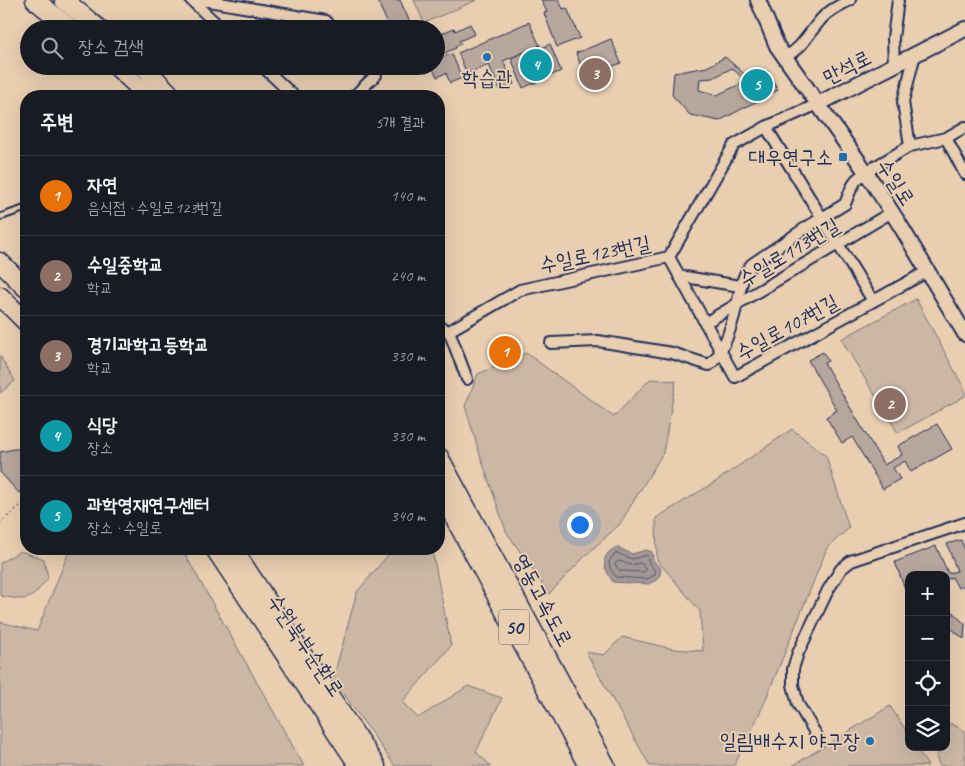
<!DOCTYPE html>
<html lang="ko">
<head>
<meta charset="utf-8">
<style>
  :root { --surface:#171b24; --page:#20242c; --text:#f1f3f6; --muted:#9ea1a6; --line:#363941; --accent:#1f6fb2 }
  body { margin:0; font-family:Caveat,"Poor Story",sans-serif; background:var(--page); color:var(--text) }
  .controls { position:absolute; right:15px; bottom:15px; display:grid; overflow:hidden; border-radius:10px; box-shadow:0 5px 20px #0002 }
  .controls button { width:45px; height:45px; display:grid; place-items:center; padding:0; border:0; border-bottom:1px solid var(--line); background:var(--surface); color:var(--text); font:25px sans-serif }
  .you { position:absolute; left:579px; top:524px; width:18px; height:18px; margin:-12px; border:4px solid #fff; border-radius:50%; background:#1a73e8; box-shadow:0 0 0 8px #1a73e833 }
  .badge { display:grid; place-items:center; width:32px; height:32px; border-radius:50%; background:var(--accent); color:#fff; font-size:16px; font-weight:700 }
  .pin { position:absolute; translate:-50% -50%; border:2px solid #fff; box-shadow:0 1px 5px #0006 }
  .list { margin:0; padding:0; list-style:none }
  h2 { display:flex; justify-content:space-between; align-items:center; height:65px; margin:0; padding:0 20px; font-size:21px }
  h2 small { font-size:16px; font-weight:400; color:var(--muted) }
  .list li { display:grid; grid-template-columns:32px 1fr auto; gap:15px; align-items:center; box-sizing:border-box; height:80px; padding:0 20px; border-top:1px solid var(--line) }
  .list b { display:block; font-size:19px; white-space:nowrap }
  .list p { margin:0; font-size:16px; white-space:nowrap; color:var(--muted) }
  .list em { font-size:16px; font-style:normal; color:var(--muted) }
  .icon { flex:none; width:28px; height:28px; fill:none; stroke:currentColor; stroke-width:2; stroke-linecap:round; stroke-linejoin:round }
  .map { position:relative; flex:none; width:965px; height:766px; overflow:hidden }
  .search { position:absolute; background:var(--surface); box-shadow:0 5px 20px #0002; left:20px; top:20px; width:425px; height:55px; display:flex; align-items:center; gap:12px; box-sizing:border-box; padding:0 18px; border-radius:28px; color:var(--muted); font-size:19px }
  .panel { position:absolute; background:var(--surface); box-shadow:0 5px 20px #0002; left:20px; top:90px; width:425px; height:465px; border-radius:20px }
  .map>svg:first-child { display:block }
</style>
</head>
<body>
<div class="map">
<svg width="965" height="766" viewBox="0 0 965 766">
  <rect width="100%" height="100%" fill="#e9ceb0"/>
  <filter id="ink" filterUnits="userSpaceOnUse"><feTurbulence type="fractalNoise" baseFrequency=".02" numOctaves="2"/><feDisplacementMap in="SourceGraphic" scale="10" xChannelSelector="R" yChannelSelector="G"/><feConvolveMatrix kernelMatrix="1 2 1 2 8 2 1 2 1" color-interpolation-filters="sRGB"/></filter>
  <g filter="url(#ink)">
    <!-- green -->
    <g fill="#cbb7a4" stroke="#737381">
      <path d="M 414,0 L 477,0 L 424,23 Z"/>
      <path d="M 916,299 L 965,390 L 965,396 L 898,433 L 841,339 Z"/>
      <path d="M 526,353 L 614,417 L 650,379 L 676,381 L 663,453 L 619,525 L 587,554 L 549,594 L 506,531 L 479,452 L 465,406 L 478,374 Z"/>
      <path d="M 0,356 L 15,381 L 0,393 Z"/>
      <path d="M 792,429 L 826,456 L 849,528 L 827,548 L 764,704 L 734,766 L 650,766 L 586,652 L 604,655 L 622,637 L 673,649 L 703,651 L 700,611 L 657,560 L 656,518 L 715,482 Z"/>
      <path d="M 70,549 L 182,549 L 304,766 L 0,766 L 0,622 L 37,631 Z"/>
      <path d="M 393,549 L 432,549 L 451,646 L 402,702 L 418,718 L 468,686 L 502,698 L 476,752 L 491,766 L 395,766 L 333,679 L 357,592 Z"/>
      <path d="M 20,551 L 44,559 L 48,578 C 30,600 31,602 2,596 L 0,594 L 0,563 Z"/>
      <path d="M 890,706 L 909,735 L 909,747 L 916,747 L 928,766 L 792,766 Z"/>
      <path d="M 950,723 L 965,731 L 965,766 L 940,766 L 936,757 L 940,747 L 946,747 L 946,732 Z"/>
    </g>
    <!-- water -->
    <path fill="#a29794" stroke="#6c6d7e" d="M 617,547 L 632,554 L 646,550 L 652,552 L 653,560 L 661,569 L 659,579 L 648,584 L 613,582 C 604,568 598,556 617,547 Z"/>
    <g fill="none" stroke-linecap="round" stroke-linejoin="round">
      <!-- shore -->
      <g stroke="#515974" stroke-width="1">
        <path d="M 616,553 L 632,559 L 647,555 L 649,563 L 655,571 L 655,575 L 647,579 L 616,577 L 610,568 L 609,562 Z"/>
        <path d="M 619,561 L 631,565 L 641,563 L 646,570 L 643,572 L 620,571 L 615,564 Z"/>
      </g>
    </g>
    <!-- building -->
    <g fill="#b6a69c" stroke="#1b2f5e">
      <path d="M 377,0 L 400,0 L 413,29 L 390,29 Z"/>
      <path d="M 541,0 L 559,0 L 563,9 L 567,8 L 580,38 L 557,47 L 544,13 L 547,12 Z"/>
      <path d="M 529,22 L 540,46 L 503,61 L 514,84 L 500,90 L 489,65 L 467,74 L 458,53 Z"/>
      <path d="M 470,24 L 475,34 L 459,41 L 461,44 L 456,46 L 456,48 L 442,54 L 440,49 L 436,51 L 436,36 L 454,28 L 455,31 Z"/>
      <path d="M 611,39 L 621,63 L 585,77 L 576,53 Z"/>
      <path d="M 550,44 L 561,71 L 523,88 L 511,58 L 539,46 L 540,49 Z"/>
      <path d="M 452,54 L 462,78 L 450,83 L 446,73 L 437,77 L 433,69 L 426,72 L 424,66 L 436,66 L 436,58 Z"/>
      <path d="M 725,57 L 749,78 L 744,79 L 732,68 L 713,78 L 700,79 L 699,90 L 717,95 L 768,71 L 778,90 L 719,121 L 690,115 L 672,95 L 674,73 L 707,67 Z"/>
      <path d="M 823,352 L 828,361 L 824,363 L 884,465 L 902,455 L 898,446 L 937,424 L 952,449 L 911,472 L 905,461 L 893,468 L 900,479 L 883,489 L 852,437 L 842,443 L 826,417 L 837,410 L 808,360 Z"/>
      <path d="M 14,449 L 26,449 L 26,486 L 19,493 L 0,472 L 0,452 Z"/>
      <path d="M 961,540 L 965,550 L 965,590 L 963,586 L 958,588 L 952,577 L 946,580 L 946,575 L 909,575 L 909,592 L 905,589 L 895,562 L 936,546 L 948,573 L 957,571 L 947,544 Z"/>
      <path d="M 946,606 L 965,624 L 964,639 L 946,624 Z"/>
    </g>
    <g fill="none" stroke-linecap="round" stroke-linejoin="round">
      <!-- lane casing -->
      <g stroke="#1b2f5e" stroke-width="9">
        <path id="lane" d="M 0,217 L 26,208"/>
      </g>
      <!-- street casing -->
      <g stroke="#1b2f5e" stroke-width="14">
        <g id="street">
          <path d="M 191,0 L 222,29"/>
          <path d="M 202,0 L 326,21 L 333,29"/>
          <path d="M 785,57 C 802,48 806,37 818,23 C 826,12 838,6 850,0"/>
          <path d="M 262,66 L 294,96"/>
          <path d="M 894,66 L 893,38 L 898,0"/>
          <path d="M 354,96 L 376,75 L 368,66"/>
          <path d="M 766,127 L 873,301"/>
          <path d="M 946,138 L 965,174"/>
          <path d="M 910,146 L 903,102 L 915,54"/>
          <path d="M 669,257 L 735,377 L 928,271"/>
          <path d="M 679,276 L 740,286"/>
          <path d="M 705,323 L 892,212"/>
          <path d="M 439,327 L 449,331 L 520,290 L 669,257 L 734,145 L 766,127 L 818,104"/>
          <path d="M 449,331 L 467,379"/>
          <path d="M 551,343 L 598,341 L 672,353 L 709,365 C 724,355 733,321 737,304 C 741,289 741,276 752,264 L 807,227 L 845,204 L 851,189 L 856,180 L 866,172 L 910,146 L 946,138 L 965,127"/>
          <path d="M 817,736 L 798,704 L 793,685 L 793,669 L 798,653 L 828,590 L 841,569 L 851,561 L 965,523"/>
        </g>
      </g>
      <!-- secondary casing -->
      <g stroke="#1b2f5e" stroke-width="18">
        <g id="secondary">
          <path d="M 758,0 L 777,46 L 866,172 L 900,225 L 965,334"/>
          <path d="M 818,104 L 965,29"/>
        </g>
      </g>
      <!-- highway casing -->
      <g stroke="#1b2f5e" stroke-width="21">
        <g id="highway">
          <path d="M 35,0 L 71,29"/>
          <path d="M 64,0 L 99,29"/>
          <path d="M 116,66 L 148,96"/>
          <path d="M 143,66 L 172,96"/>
          <path d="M 0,262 L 26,288"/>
          <path d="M 0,296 L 26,322"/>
          <path d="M 439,457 L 606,766"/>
          <path d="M 439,489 L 588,766"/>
          <path d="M 215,549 L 359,766"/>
          <path d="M 233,549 L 376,766"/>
        </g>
      </g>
      <!-- path -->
      <path stroke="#1b2f5e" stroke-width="2" stroke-dasharray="1 4" stroke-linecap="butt" d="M 0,523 L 26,501"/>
      <!-- lane -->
      <use href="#lane" stroke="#e9ceb0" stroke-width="5"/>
      <!-- street -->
      <use href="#street" stroke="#e9ceb0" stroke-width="10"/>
      <!-- secondary -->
      <use href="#secondary" stroke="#e9ceb0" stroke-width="14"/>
      <!-- highway -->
      <use href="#highway" stroke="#e9ceb0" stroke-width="18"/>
    </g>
  </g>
  <!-- markers -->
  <g fill="#1f6fb2" stroke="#e9ceb0" stroke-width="2">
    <circle cx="487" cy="57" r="5"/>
    <rect x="838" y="152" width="10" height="10" rx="2.5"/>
    <circle cx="870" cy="741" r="5"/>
  </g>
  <g text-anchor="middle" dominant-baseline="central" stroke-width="4" stroke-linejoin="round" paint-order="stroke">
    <!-- shield labels -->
    <rect fill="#e9ceb0" stroke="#595f77" stroke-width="1" x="499" y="609.5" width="30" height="35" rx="4"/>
    <g font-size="20" font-weight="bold" fill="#1b2f5e">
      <text x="514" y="627">50</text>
    </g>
    <!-- street labels -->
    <g font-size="21" fill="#1b2f5e" stroke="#e9ceb0">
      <text transform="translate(847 67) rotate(-27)">만석로</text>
      <text transform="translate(896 182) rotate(57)">수일로</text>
      <text transform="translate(789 252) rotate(-31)">수일로113번길</text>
      <text transform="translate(595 254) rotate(-12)">수일로123번길</text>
      <text transform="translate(787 327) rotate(-29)">수일로107번길</text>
      <text transform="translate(543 600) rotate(62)">영동고속도로</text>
      <text transform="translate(306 645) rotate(56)">수원북부순환로</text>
    </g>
    <!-- poi labels -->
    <g font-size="21" fill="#1b2f5e" stroke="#e9ceb0" text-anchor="end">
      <text x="487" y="78" text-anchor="middle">학습관</text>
      <text x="833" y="157">대우연구소</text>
      <text x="860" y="741">일림배수지 야구장</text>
    </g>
  </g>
</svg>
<div class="controls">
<button>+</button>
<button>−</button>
<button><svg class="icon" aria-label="locate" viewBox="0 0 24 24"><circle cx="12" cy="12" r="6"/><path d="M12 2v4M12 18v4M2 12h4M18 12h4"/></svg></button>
<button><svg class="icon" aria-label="layers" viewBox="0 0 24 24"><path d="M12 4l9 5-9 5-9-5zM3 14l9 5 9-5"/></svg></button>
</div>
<div class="you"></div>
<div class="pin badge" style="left:505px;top:352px;background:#e8710a">1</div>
<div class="pin badge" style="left:890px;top:404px;background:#8d6e63">2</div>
<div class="pin badge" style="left:595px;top:74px;background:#8d6e63">3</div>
<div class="pin badge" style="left:536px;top:65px;background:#0f9aa8">4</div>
<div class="pin badge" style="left:757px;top:85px;background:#0f9aa8">5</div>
<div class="search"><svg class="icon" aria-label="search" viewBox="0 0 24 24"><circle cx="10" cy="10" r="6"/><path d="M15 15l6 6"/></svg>장소 검색</div>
<section class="panel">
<h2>주변<small>5개 결과</small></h2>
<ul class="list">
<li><span class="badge" style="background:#e8710a">1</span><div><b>자연</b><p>음식점 · 수일로123번길</p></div><em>140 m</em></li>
<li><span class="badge" style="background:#8d6e63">2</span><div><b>수일중학교</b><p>학교</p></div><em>240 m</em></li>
<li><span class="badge" style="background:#8d6e63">3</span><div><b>경기과학고등학교</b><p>학교</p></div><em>330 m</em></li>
<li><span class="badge" style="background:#0f9aa8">4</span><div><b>식당</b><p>장소</p></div><em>330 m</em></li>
<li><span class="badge" style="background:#0f9aa8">5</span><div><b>과학영재연구센터</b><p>장소 · 수일로</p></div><em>340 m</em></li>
</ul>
</section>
</div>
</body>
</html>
